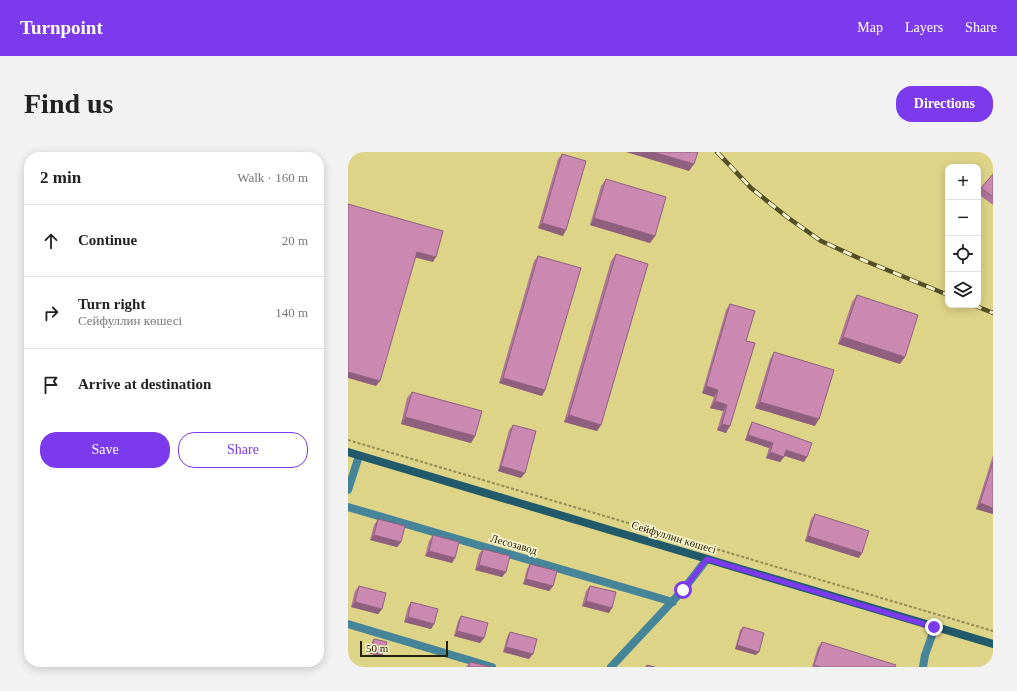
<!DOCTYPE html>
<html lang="en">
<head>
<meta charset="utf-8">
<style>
  :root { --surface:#fff; --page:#f2f2f2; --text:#222; --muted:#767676; --line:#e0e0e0; --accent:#7c3aed }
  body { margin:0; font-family:Georgia,serif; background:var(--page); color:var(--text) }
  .controls { position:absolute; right:12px; top:12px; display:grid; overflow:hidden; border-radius:8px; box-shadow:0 2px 10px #0003 }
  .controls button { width:36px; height:36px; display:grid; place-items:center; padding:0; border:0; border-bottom:1px solid var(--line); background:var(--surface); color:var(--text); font:20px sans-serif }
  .scale { position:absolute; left:12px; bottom:10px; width:88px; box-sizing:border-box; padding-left:4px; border:2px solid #272303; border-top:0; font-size:11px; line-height:14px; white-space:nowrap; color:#272303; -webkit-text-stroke:3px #f8f4cf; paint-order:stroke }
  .stop { position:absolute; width:12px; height:12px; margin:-9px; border:3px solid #7c3aed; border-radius:50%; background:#fff }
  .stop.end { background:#7c3aed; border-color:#fff; box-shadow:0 1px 4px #0008 }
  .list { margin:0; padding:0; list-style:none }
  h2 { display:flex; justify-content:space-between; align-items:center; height:52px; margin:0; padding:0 16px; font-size:17px }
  h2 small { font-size:13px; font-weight:400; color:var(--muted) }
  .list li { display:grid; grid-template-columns:26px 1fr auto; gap:12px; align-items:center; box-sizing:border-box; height:72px; padding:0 16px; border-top:1px solid var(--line) }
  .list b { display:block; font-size:15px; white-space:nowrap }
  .list p { margin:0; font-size:13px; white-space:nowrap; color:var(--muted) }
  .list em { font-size:13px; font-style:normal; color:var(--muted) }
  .actions { display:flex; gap:8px; padding:12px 16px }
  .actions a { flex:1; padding:9px 0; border:1px solid var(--accent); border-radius:16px; text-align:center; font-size:14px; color:var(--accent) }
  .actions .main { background:var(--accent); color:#fff }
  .icon { flex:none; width:22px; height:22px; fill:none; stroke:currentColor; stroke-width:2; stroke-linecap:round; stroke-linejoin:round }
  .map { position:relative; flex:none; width:645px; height:515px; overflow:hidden; border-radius:16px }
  header { display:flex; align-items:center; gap:24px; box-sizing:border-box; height:56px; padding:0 20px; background:var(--accent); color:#fff }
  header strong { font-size:19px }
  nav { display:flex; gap:22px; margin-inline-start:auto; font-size:14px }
  .intro { display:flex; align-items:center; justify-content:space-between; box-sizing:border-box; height:96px; padding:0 24px }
  h1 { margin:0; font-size:28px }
  .button { padding:10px 18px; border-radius:16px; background:var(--accent); color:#fff; font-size:14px; font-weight:700 }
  main { display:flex; gap:24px; padding:0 24px }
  aside { flex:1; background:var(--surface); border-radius:16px; box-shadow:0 2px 10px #0003 }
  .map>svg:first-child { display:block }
</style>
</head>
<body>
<header>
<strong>Turnpoint</strong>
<nav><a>Map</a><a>Layers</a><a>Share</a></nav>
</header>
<div class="intro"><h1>Find us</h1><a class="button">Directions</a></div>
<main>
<aside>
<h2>2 min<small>Walk · 160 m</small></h2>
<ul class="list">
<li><svg class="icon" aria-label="ahead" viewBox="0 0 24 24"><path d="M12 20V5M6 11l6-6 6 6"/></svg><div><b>Continue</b></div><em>20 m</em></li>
<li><svg class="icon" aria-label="right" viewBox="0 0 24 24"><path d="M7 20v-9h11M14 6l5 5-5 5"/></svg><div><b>Turn right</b><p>Сейфуллин көшесі</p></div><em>140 m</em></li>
<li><svg class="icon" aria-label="arrive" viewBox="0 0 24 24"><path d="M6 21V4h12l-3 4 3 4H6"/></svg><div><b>Arrive at destination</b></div></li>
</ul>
<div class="actions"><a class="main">Save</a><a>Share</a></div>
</aside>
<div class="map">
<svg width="645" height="515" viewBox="0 0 645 515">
  <rect width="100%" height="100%" fill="#ded488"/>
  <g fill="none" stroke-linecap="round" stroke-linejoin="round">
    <!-- path -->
    <path stroke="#938c52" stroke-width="2" stroke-dasharray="3 2" stroke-linecap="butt" d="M 0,288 L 645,479"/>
    <!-- street -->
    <g stroke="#468499" stroke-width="8">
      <path d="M 0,338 L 11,304"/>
      <path d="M 0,355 L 325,450"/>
      <path d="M 0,472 L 144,515"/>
      <path d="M 263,515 L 335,438 L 359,407"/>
      <path d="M 575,515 L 577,503 L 587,475"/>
    </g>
    <!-- secondary -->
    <path stroke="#215a6b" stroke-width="8" d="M 0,300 L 645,492"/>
    <!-- rail casing -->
    <g stroke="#534e23" stroke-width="4.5">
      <g id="rail">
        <path d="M 369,0 L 403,36 L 439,65 L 473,89 L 515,108 L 600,143"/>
        <path d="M 625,153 L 645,161"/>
      </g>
    </g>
    <!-- rail -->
    <use href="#rail" stroke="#f8f4cf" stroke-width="3" stroke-dasharray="9" stroke-linecap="butt"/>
  </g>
  <!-- wall -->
  <g fill="#af7699">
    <path d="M 214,2 L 215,84 L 190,76 L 210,7 Z"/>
    <path d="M 645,22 L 645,53 L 630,42 Z"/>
    <path d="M 258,27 L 307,84 L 302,91 L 242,73 L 253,34 Z"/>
    <path d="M 268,102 L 253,273 L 249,279 L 216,270 L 263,109 Z"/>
    <path d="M 190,104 L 197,238 L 194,244 L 151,231 L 186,109 Z"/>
    <path d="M 509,143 L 552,212 L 490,192 L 504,150 Z"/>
    <path d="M 382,152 L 398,189 L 378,281 L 369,278 L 375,259 L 362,256 L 366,245 L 354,241 L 378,158 Z"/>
    <path d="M 426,200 L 467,274 L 407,256 L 422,207 Z"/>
    <path d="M 64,240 L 127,284 L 123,291 L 53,272 L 59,246 Z"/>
    <path d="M 404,270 L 456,310 L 436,304 L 432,310 L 418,306 L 421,296 L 397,288 L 401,276 Z"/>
    <path d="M 165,273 L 173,326 L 150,319 L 161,278 Z"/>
    <path d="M 645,303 L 645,362 L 628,357 Z"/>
    <path d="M 467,362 L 514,401 L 511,406 L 457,389 L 463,367 Z"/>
    <path d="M 30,367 L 53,390 L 49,395 L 22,388 L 26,373 Z"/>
    <path d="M 85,383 L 107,406 L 104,411 L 77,404 L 81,389 Z"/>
    <path d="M 135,397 L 158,420 L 154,425 L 127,418 L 131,402 Z"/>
    <path d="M 182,412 L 205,434 L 201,439 L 175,432 L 179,417 Z"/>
    <path d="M 11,434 L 34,457 L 30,462 L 3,455 L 7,439 Z"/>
    <path d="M 242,434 L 261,461 L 234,454 L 238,439 Z"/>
    <path d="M 63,450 L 86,472 L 83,477 L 56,470 L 60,455 Z"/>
    <path d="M 113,464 L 136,486 L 132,491 L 106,484 L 110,469 Z"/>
    <path d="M 395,475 L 408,503 L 387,497 L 392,478 Z"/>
    <path d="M 162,480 L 181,507 L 155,500 L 159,485 Z"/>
    <path d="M 26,487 L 35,502 L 33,505 L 20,501 L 24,490 Z"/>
    <path d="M 474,490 L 547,515 L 464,515 L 470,495 Z"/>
    <path d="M 122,510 L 144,515 L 118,515 Z"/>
  </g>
  <!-- shaded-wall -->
  <g fill="#8e607d">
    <path d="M 278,0 L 305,0 L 346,12 L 341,19 Z"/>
    <path d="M 246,66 L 307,84 L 302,91 L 242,73 Z"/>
    <path d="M 194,71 L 218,78 L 215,84 L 190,76 Z"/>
    <path d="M 69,100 L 88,105 L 85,110 L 65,105 Z"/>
    <path d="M 495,185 L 557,205 L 552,212 L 490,192 Z"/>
    <path d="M 0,220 L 32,229 L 28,234 L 0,226 Z"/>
    <path d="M 155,226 L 197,238 L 194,244 L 151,231 Z"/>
    <path d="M 358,234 L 370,238 L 366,245 L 354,241 Z"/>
    <path d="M 367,249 L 379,253 L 375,259 L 362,256 Z"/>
    <path d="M 412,250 L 471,267 L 467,274 L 407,256 Z"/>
    <path d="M 221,263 L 253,273 L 249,279 L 216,270 Z"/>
    <path d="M 57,265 L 127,284 L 123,291 L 53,272 Z"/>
    <path d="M 374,272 L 382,274 L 378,281 L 369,278 Z"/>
    <path d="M 400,283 L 425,291 L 421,296 L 397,288 Z"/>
    <path d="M 438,298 L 459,305 L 456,310 L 435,303 Z"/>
    <path d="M 422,300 L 436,305 L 432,310 L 418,306 Z"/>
    <path d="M 153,314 L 177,321 L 173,326 L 150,319 Z"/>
    <path d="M 632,351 L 645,356 L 645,362 L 628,357 Z"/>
    <path d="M 26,383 L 53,390 L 49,395 L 22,388 Z"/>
    <path d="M 460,384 L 514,401 L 511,406 L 457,389 Z"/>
    <path d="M 81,399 L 107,406 L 104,411 L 77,404 Z"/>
    <path d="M 131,413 L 158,420 L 154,425 L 127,418 Z"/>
    <path d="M 178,427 L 205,434 L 201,439 L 175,432 Z"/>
    <path d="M 238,449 L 264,456 L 261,461 L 234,454 Z"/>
    <path d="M 7,450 L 34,457 L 30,462 L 3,455 Z"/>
    <path d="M 60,465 L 86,472 L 83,477 L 56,470 Z"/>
    <path d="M 109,479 L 136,486 L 132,491 L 106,484 Z"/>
    <path d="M 389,493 L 411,500 L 408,503 L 387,497 Z"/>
    <path d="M 158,495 L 185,502 L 181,507 L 155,500 Z"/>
    <path d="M 23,498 L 35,502 L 33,505 L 20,501 Z"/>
  </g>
  <!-- building -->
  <g fill="#cb89b2" stroke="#8e607d">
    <path d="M 305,0 L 350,0 L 346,12 Z"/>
    <path d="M 214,2 L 238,9 L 218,78 L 194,71 Z"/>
    <path d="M 645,22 L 645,45 L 633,36 Z"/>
    <path d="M 258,27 L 318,45 L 307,84 L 246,66 Z"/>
    <path d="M 0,52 L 95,79 L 88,105 L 69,100 L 32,229 L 0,220 Z"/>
    <path d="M 268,102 L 300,112 L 253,273 L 221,263 Z"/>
    <path d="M 190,104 L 233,116 L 197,238 L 155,226 Z"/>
    <path d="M 509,143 L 570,163 L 557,205 L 495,185 Z"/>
    <path d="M 382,152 L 407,159 L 398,189 L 407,191 L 382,274 L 374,272 L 379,253 L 367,249 L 370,238 L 358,234 Z"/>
    <path d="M 426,200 L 486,218 L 471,267 L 412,250 Z"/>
    <path d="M 64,240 L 134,259 L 127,284 L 57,265 Z"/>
    <path d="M 404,270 L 464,291 L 459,305 L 438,298 L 436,305 L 422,300 L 425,291 L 400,283 Z"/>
    <path d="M 165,273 L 188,279 L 177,321 L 153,314 Z"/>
    <path d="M 645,310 L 645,356 L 632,351 Z"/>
    <path d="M 467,362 L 521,379 L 514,401 L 460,384 Z"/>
    <path d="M 30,367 L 57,374 L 53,390 L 26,383 Z"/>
    <path d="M 85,383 L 111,390 L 107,406 L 81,399 Z"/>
    <path d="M 135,397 L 162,404 L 158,420 L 131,413 Z"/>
    <path d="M 182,412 L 209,419 L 205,434 L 178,427 Z"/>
    <path d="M 11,434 L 38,441 L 34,457 L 7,450 Z"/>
    <path d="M 242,434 L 268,440 L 264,456 L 238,449 Z"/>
    <path d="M 63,450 L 90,457 L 86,472 L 60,465 Z"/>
    <path d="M 113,464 L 140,471 L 136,486 L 109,479 Z"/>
    <path d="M 395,475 L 416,481 L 411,500 L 389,493 Z"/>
    <path d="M 162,480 L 189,487 L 185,502 L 158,495 Z"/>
    <path d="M 26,487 L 39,490 L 35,502 L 23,498 Z"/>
    <path d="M 474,490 L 548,513 L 547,515 L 472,515 L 466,513 Z"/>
    <path d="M 122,510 L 144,515 L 121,515 Z"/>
    <path d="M 299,513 L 307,515 L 298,515 Z"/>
  </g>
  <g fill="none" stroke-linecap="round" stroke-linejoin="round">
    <!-- route -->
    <path stroke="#7c3aed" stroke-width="5" d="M 335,438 L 359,407 L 586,475"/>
  </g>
  <g text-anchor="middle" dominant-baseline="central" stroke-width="3.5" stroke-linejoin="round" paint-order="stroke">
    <!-- street labels -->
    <g font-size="11" fill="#272303" stroke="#f8f4cf">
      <text transform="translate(326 385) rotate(17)">Сейфуллин көшесі</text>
      <text transform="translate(166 392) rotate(16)">Лесозавод</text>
    </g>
  </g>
</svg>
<div class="controls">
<button>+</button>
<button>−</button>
<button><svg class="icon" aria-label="locate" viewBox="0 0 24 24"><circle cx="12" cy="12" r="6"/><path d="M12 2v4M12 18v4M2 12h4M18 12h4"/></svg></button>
<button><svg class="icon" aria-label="layers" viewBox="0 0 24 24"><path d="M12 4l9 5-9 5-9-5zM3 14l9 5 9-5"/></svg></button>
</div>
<div class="scale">50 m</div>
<div class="stop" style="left:335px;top:438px"></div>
<div class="stop end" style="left:586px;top:475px"></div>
</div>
</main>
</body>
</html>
